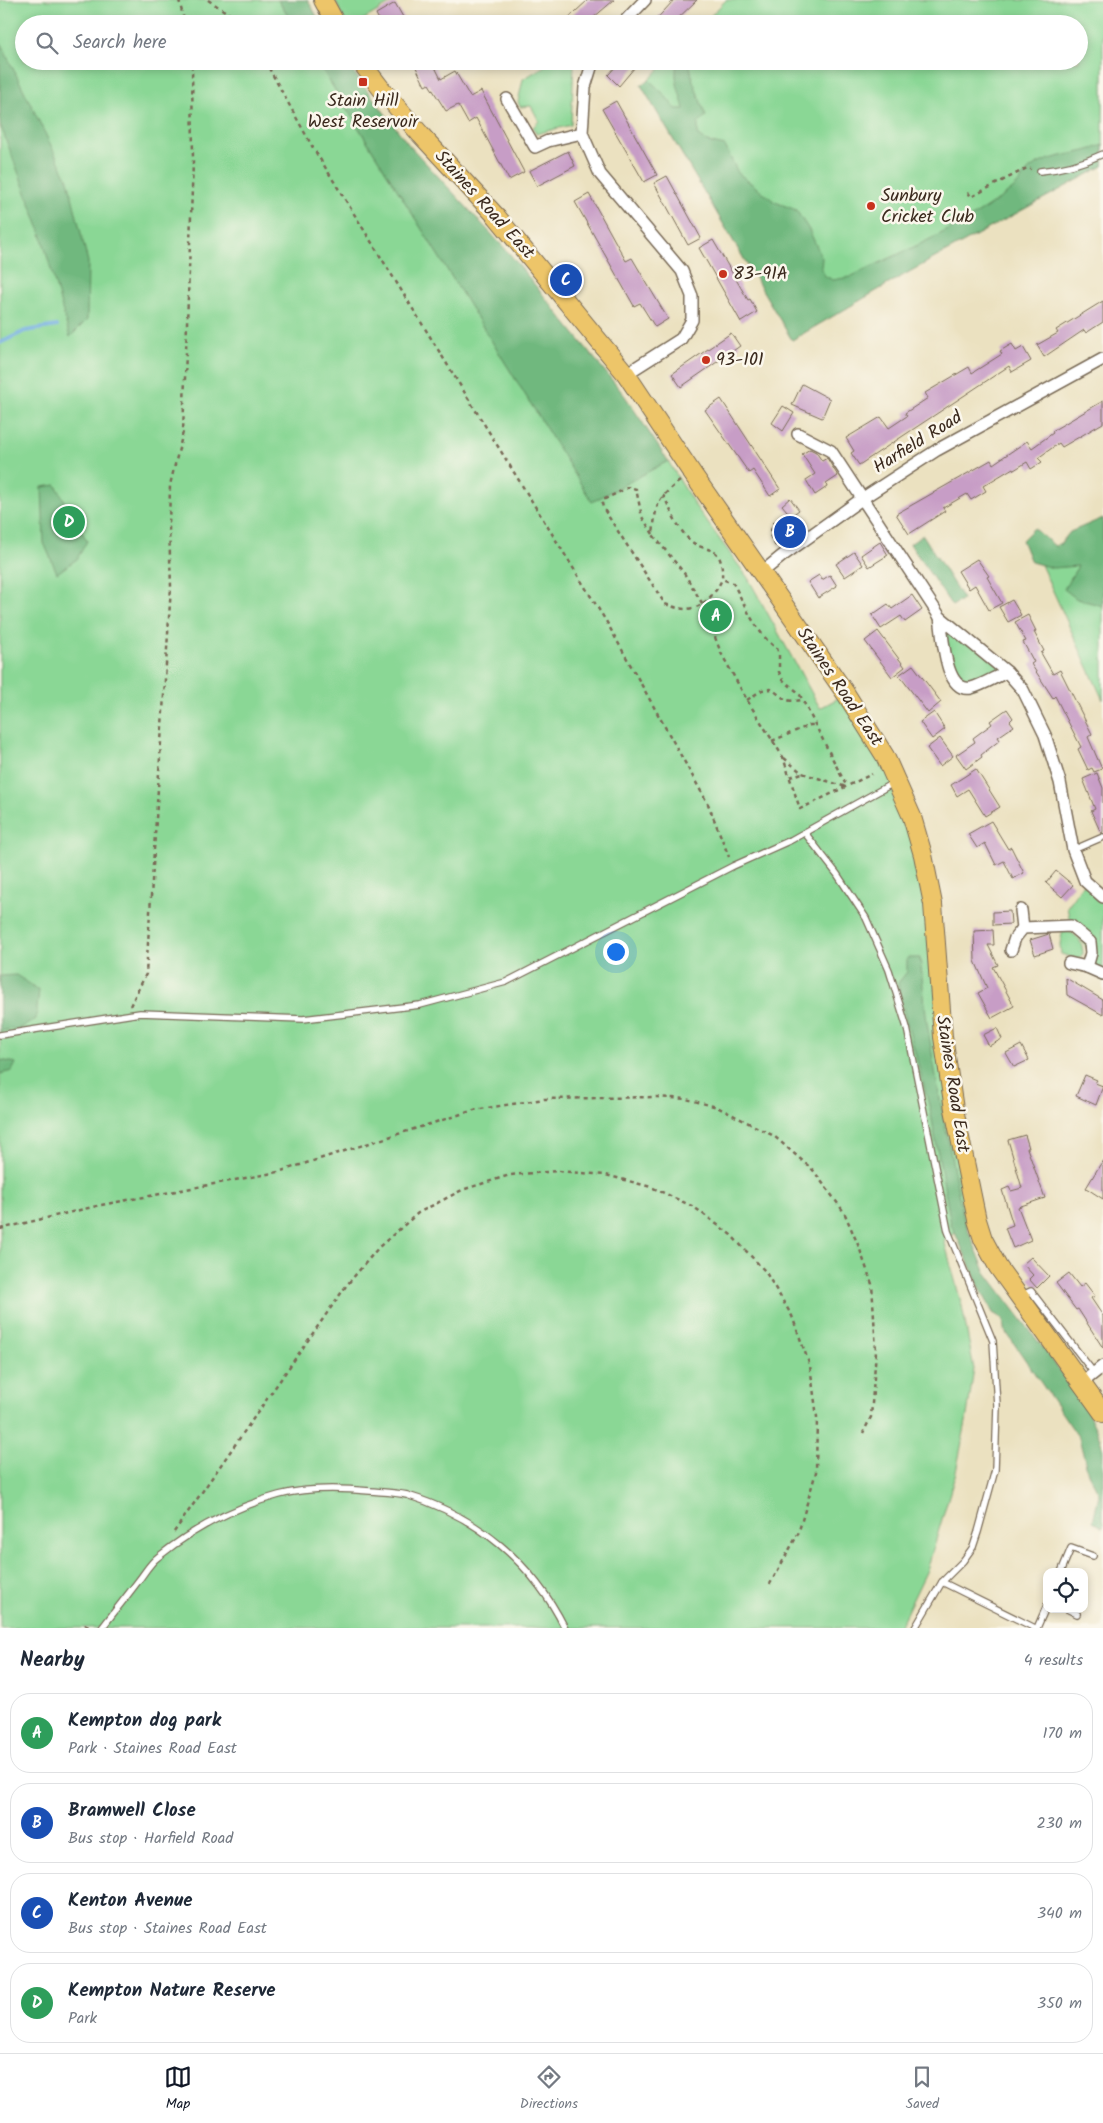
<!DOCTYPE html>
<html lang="en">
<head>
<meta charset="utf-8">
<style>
  :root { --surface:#fff; --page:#f2f2f3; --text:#1f2937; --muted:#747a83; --line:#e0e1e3; --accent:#111827 }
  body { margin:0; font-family:Kalam,sans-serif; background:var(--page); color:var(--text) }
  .controls { position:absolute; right:15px; bottom:15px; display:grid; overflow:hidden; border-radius:10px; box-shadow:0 2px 8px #0003 }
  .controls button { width:45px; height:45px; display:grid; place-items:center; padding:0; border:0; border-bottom:1px solid var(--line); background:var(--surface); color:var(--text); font:25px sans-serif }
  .you { position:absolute; left:615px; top:951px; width:18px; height:18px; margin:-12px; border:4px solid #fff; border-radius:50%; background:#1a73e8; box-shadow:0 0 0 8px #1a73e833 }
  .badge { display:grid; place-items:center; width:32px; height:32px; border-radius:50%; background:var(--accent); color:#fff; font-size:16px; font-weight:700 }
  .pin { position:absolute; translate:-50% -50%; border:2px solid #fff; box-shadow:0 1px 5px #0006 }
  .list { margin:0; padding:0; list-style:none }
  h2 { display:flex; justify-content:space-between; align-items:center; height:65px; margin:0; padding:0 20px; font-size:21px }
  h2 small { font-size:16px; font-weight:400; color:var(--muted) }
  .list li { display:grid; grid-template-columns:32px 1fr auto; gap:15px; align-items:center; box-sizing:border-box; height:80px; margin:0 10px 10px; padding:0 10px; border:1px solid var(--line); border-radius:20px }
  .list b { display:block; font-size:19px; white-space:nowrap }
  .list p { margin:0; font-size:16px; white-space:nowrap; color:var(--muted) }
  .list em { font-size:16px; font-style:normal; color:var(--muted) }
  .icon { flex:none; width:28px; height:28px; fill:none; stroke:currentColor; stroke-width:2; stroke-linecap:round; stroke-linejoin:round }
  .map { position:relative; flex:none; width:1103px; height:1628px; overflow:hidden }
  .search { position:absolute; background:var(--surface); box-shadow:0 2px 8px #0003; left:15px; right:15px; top:15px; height:55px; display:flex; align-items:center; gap:12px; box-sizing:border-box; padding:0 18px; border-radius:28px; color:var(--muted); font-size:19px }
  .sheet { height:425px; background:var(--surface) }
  nav { display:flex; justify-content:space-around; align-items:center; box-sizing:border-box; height:70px; border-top:1px solid var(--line); background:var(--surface); font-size:14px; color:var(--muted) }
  nav a { display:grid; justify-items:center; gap:2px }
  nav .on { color:var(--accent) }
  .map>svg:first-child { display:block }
</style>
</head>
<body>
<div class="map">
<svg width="1103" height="1628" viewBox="0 0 1103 1628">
  <rect width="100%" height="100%" fill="#fbf7ec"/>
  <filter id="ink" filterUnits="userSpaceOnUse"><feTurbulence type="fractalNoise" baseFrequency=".02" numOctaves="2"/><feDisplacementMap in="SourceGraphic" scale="10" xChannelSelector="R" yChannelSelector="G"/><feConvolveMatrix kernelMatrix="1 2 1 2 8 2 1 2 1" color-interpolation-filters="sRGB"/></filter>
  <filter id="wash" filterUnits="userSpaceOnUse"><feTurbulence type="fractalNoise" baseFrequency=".0096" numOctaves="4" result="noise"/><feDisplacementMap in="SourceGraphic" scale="20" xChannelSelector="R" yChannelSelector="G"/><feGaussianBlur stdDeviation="1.12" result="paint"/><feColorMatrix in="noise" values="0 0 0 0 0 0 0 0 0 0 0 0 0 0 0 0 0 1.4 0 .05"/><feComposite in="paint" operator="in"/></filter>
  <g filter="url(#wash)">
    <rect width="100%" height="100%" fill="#ebe1c0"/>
    <!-- green -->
    <g fill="#8ad795" stroke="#62805a">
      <path d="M 0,0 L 278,0 L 293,24 L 24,24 L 24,61 L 317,61 L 592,501 L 668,461 L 696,507 L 748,578 L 820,708 L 846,694 L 912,817 L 977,1220 L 944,1240 L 962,1306 L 974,1369 L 966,1422 L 956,1472 L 927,1570 L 899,1628 L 0,1628 Z"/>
      <path d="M 335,0 L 396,0 L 356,24 L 346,24 Z"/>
      <path d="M 726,0 L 1103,0 L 1103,166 L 909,272 L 792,340 L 641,85 L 649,80 L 667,61 L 1079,61 L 1079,24 L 703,24 Z"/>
      <path d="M 553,61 L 571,61 L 574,65 L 571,125 L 536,134 L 533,127 L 539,121 L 531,106 L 520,107 L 518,102 L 523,79 Z"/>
      <path d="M 1103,519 L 1103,700 L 1037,556 Z"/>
      <path d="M 940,617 L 1007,672 L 972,688 L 956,684 Z"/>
      <path d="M 1085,881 L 1103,897 L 1103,974 L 1087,967 L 1091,953 L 1071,926 L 1067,907 Z"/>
      <path d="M 1063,929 C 1075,933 1083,940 1083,954 L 1078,959 L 1061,954 L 1060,944 Z"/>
    </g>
    <!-- forest -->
    <g fill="#6fb87e" stroke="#55714e">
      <path d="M 278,0 L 308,0 L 321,24 L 293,24 Z"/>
      <path d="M 0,42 L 68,180 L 88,262 L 87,320 L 70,337 L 39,227 L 0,124 Z"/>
      <path d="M 317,61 L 345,61 L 409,145 L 509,253 L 625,396 L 668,461 L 592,502 Z"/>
      <path d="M 679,61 L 685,61 L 690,66 L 693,81 L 706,116 L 698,123 L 698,136 L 707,142 L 725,146 L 738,173 L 775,202 L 796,210 L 809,230 L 822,258 L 821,268 L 825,276 L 833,280 L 850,277 C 905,250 965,227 1014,188 C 1020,183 1024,173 1031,168 C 1053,153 1079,156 1103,145 L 1103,166 L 909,272 L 792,340 L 641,85 L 649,80 L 662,92 L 676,109 L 684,109 C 681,94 671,76 679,61 Z"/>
      <path d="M 56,485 L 87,541 L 77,559 L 57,573 L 44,543 L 42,487 Z"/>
      <path d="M 1103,518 L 1103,606 L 1077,599 L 1064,589 L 1078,566 L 1053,568 L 1031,562 L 1022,540 L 1034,528 L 1057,548 L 1070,532 Z"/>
      <path d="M 923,535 L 963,599 L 952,606 L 910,544 Z"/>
      <path d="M 907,958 L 920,958 L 927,1023 L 938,1089 L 963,1217 L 985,1271 L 1081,1398 L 1099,1436 L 1103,1449 L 1103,1528 L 1093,1521 L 1099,1494 L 1088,1473 L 1079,1438 L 1004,1329 L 1003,1319 L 993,1313 L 979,1286 L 951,1224 L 930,1109 L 900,997 L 898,983 L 907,972 Z"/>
      <path d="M 16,975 L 39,990 L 36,1019 L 21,1028 L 0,1031 L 0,976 Z"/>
      <path d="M 0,1060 L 16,1063 L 12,1071 L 0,1074 Z"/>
    </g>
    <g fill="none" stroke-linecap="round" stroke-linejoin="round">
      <!-- stream -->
      <path stroke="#70ade2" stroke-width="4" d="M 0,343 L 25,331 L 57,326"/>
    </g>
    <g id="blocks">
      <!-- building -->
      <g fill="#c79dc6">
        <path d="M 588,0 L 614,0 L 586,24 L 562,24 Z"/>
        <path d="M 674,0 L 697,0 L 672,24 L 652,24 Z"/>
        <path d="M 395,3 L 407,24 L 381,24 L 376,14 Z"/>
        <path d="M 413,61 L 432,61 L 441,79 L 455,71 L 470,97 L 481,91 L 524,172 L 509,180 L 476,118 L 468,123 L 458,105 L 446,111 L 429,84 L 425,86 Z"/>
        <path d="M 621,61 L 640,61 L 619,86 L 608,75 Z"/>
        <path d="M 616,101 L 657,175 L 644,182 L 602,109 Z"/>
        <path d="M 568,151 L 575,166 L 537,186 L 529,171 Z"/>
        <path d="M 667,176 L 701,238 L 688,245 L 654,183 Z"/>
        <path d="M 589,194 L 626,261 L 632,258 L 668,319 L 655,327 L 640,303 L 634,306 L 575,202 Z"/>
        <path d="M 713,240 L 748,300 L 750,299 L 757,312 L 741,322 L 699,248 Z"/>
        <path d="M 1103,301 L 1103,322 L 1086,333 L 1084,330 L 1044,357 L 1037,345 L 1058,333 L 1056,330 Z"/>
        <path d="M 731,333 L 740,346 L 681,387 L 672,374 Z"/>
        <path d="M 1012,344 L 1016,351 L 1023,347 L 1031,361 L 1012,372 L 1009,366 L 859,465 L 851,453 L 854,451 L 846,438 L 881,417 L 889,428 L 907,416 L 905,413 L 928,398 L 925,393 L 969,367 L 972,373 L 1002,354 L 1000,351 Z"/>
        <path d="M 802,384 L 830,399 L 822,418 L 792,405 Z"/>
        <path d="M 721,399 L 780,489 L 770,496 L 753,470 L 749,473 L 705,410 Z"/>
        <path d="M 1103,401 L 1103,423 L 1062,447 L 1059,443 L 1038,458 L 1042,462 L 1031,469 L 1027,462 L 1014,470 L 1013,468 L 983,486 L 986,491 L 971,500 L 967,494 L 943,508 L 945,511 L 909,534 L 896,514 L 991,460 L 993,464 L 1027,441 L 1032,448 L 1053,433 L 1052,431 Z"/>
        <path d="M 783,406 L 794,413 L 783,431 L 772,423 Z"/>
        <path d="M 810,449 L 816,452 L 822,461 L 827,458 L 838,476 L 826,484 L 827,487 L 815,495 L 806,480 L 815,474 L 802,454 Z"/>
        <path d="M 790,498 L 799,510 L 791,516 L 782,505 Z"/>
        <path d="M 880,542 L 888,555 L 869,567 L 861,555 Z"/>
        <path d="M 854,552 L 863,565 L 845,577 L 836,564 Z"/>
        <path d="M 977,559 L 989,576 L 987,577 L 1002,603 L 989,610 L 975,585 L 969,589 L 958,571 Z"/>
        <path d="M 819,575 L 822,580 L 830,575 L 837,586 L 818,598 L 808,582 Z"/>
        <path d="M 912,595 L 922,610 L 905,622 L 901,616 L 881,629 L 872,615 L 888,604 L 892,609 Z"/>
        <path d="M 1012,600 L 1021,615 L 1008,622 L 999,607 Z"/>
        <path d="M 1028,615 L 1036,631 L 1034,632 L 1044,651 L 1041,653 L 1053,674 L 1060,670 L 1092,734 L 1088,737 L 1102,769 L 1094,772 L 1092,768 L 1088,770 L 1078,749 L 1081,747 L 1055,696 L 1053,698 L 1031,664 L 1034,662 L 1023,642 L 1026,641 L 1015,622 Z"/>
        <path d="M 878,631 L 905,667 L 892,677 L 865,641 Z"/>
        <path d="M 913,665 L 941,702 L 928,713 L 899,675 Z"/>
        <path d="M 1007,709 L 1013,718 L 1010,721 L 1014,726 L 998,737 L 1000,740 L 981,755 L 982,757 L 966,769 L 956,755 L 975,742 L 973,738 L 992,724 L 990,721 Z"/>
        <path d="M 934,712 L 945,729 L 932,739 L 920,722 Z"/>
        <path d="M 940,738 L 953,756 L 940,766 L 927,748 Z"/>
        <path d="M 976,769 L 1000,807 L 985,816 L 968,789 L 957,796 L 951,785 Z"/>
        <path d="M 1097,773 L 1103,788 L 1103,832 L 1101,833 L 1091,811 L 1095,809 L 1083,779 Z"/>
        <path d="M 991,821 L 1008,849 L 1011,847 L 1024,873 L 1013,879 L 1004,861 L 996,865 L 985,843 L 977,848 L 968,834 Z"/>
        <path d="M 1056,871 L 1073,885 L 1062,897 L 1046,883 Z"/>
        <path d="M 1010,911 L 1011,924 L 993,925 L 993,912 Z"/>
        <path d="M 993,930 L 994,945 L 988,945 L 998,965 L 993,967 L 1014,1006 L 992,1018 L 978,993 L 987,988 L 975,961 L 974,931 Z"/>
        <path d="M 1049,934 L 1053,949 L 1035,955 L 1030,940 Z"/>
        <path d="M 1066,978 L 1103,1000 L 1103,1015 L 1067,995 Z"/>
        <path d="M 997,1028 L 1002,1039 L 989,1046 L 983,1035 Z"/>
        <path d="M 1021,1045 L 1029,1060 L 1014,1067 L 1006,1053 Z"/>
        <path d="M 1085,1075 L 1097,1080 L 1095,1083 L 1103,1086 L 1096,1105 L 1076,1096 Z"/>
        <path d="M 1025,1135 L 1029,1148 L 1027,1148 L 1045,1198 L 1018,1207 L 1031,1240 L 1013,1248 L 1005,1228 L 1013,1225 L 1002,1190 L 1009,1187 L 1011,1191 L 1022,1188 L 1008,1140 Z"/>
        <path d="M 1103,1160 L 1103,1199 L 1086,1188 Z"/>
        <path d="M 1031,1257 L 1049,1276 L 1037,1288 L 1029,1279 L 1033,1275 L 1023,1264 Z"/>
        <path d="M 1069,1273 L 1080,1287 L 1085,1283 L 1095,1296 L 1091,1298 L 1103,1316 L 1103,1348 L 1078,1309 L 1076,1310 L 1056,1283 Z"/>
      </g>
    </g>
  </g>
  <g filter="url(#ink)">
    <use href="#blocks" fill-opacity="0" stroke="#796a57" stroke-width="1"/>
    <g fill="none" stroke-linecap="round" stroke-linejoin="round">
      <!-- service casing -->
      <g stroke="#796a57" stroke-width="8">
        <g id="service">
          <path d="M 1040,171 C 1063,169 1082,164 1103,154"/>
          <path d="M 805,833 L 837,874 L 866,918 L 889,970 L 907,1028 L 948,1231 L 993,1341 L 997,1405 L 995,1470 L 978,1532 L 973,1547 L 963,1561 L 942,1582 L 915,1628"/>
          <path d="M 1073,850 L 1103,837"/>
          <path d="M 0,1035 L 140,1013 L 303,1019 L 420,1005 L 506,982 L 733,866 L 791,840 L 895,782"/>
          <path d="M 1022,1295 L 1031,1291 L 1094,1373"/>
          <path d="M 1061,1572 L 1071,1548 L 1093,1556"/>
          <path d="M 942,1582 L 1035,1628"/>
          <path d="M 1067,1609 L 1077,1614"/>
          <path d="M 102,1628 C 114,1612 127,1596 139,1580 C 145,1572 151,1562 158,1557 C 194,1528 235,1507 279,1495 C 308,1487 340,1488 370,1491 C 382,1492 395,1492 407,1495 C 477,1516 533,1563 565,1628"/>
          <path d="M 1037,1628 L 1047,1605"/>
        </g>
      </g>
      <!-- minor casing -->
      <g stroke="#796a57" stroke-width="14">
        <g id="minor">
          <path d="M 622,24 L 645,0"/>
          <path d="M 593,61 L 585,87 L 582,133 L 600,174 L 682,271 L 692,296 L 692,320 L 681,339 L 626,374"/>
          <path d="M 507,99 L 535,147 L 548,141 L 582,133"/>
          <path d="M 798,434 L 831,451 L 940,617 L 1007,672 L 1023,690 L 1045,735 L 1060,782 L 1073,850 L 1085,881 L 1103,897"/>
          <path d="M 761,573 L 782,556 L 863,498 L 937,450 L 1103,359"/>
          <path d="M 940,617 C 943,634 944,693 971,688 C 983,685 995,677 1007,672"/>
          <path d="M 1021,910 L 1023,928"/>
          <path d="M 1011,950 L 1015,938 L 1023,928 L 1071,926 L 1090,942 L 1091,953 L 1087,967"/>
          <path d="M 1069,963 L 1087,967 L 1103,974"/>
          <path d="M 1083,1382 L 1103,1366"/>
        </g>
      </g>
      <!-- trunk casing -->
      <g stroke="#796a57" stroke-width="20">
        <g id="trunk">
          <path d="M 323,0 L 336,24"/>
          <path d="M 360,61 L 383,91 L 421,135 L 497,217 L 626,374 L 692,473 L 846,694 L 885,756 L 912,817 L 923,855 L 933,904 L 943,1037 L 954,1109 L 977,1220 L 983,1239 L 998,1267 L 1103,1413"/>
        </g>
      </g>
      <!-- path -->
      <g stroke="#796a57" stroke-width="2.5" stroke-dasharray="4 4" stroke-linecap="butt">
        <path d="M 179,0 L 185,24"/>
        <path d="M 208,0 L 231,15"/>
        <path d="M 204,24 C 215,11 231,15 242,24"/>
        <path d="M 265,61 L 312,146 L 606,621 L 708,804 L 729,857"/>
        <path d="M 968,192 L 971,197 L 1027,168 L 1031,169"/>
        <path d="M 680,481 C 655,500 656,506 653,535 L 684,573 L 702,603 L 721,653 L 747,700 L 783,757 L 800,809 L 872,774"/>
        <path d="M 663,495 C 670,508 676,525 686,536 C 702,557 724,538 722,579 L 733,583 C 744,603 758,637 777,648 L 779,655 L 779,672 L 783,680 L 799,693 L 847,787"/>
        <path d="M 653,534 L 642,517 L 636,489 L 629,487 L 603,500 L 602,503 L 603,508 L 665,604 C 671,606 679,609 685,609 C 703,609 716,593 722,579"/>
        <path d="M 776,546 L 770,535 L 773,524 L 777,521"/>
        <path d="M 747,700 L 762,690 L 771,689 C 785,698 784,703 802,700"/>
        <path d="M 772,741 L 810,725 L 815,725"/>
        <path d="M 784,758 L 802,773 L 846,787"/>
        <path d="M 790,777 L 802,773"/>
        <path d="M 130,1006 L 146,974 L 171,587 L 169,527 L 170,485 L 183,432 L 193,162 L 192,61"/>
        <path d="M 0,1229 L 101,1205 L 278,1172 L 474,1110 L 544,1099 L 656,1097 L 686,1099 L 717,1107 L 774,1136 L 813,1170 L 844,1212 L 859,1247 L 872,1284 L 876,1351 L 871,1417 L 863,1433"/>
        <path d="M 174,1532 L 346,1286 L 379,1247 L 418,1213 L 462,1190 L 510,1175 L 558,1171 L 606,1175 L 651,1187 L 694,1207 L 731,1235 L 765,1271 L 792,1316 L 810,1366 L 817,1417 L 816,1472 L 798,1534 L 770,1584"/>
        <path d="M 85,1624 L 90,1628"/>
      </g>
      <!-- service -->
      <use href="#service" stroke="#fff" stroke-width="5.5"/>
      <!-- minor -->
      <use href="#minor" stroke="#fff" stroke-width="11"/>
      <!-- trunk -->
      <use href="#trunk" stroke="#edc569" stroke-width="18"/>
    </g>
  </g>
  <!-- markers -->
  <g fill="#c8321e" stroke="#fbf7ec" stroke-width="2">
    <rect x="358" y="77" width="10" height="10" rx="2.5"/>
    <circle cx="871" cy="206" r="5"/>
    <circle cx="723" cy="274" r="5"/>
    <circle cx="706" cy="360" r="5"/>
  </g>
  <g text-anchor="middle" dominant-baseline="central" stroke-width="5" stroke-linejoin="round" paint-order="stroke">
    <!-- poi labels -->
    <g font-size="18" fill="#3b2a1e" stroke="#fbf7ec" text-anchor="start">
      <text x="363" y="101" text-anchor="middle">Stain Hill<tspan x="363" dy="21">West Reservoir</tspan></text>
      <text x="881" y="196">Sunbury<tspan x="881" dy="21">Cricket Club</tspan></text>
      <text x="733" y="274">83-91A</text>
      <text x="716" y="360">93-101</text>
    </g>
    <!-- street labels -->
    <g font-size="18" fill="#3b2a1e" stroke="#fbf7ec">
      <text transform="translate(484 205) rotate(48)">Staines Road East</text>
      <text transform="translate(918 443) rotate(-32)">Harfield Road</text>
      <text transform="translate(839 687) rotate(56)">Staines Road East</text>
      <text transform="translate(952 1084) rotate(81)">Staines Road East</text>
    </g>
  </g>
</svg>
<div class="controls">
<button><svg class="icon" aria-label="locate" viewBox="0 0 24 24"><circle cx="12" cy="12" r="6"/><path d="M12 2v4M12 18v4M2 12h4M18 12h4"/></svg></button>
</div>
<div class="you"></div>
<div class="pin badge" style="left:716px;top:616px;background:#2e9e5b">A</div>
<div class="pin badge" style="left:790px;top:532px;background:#1a4fb4">B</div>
<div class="pin badge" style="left:566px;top:280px;background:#1a4fb4">C</div>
<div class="pin badge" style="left:69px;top:522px;background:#2e9e5b">D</div>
<div class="search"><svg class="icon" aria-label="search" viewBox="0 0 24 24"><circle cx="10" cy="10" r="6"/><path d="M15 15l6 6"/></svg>Search here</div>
</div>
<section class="sheet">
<h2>Nearby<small>4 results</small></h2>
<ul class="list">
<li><span class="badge" style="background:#2e9e5b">A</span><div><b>Kempton dog park</b><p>Park · Staines Road East</p></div><em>170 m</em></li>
<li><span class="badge" style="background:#1a4fb4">B</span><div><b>Bramwell Close</b><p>Bus stop · Harfield Road</p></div><em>230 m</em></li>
<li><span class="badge" style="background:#1a4fb4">C</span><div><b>Kenton Avenue</b><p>Bus stop · Staines Road East</p></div><em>340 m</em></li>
<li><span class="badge" style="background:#2e9e5b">D</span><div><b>Kempton Nature Reserve</b><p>Park</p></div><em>350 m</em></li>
</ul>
</section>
<nav>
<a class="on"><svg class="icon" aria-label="map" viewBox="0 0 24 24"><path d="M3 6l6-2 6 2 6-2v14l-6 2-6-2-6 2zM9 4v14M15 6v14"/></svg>Map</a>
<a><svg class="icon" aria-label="directions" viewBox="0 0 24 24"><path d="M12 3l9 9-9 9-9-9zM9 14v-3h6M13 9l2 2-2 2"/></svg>Directions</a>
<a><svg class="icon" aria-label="saved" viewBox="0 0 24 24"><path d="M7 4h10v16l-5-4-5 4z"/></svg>Saved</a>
</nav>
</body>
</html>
